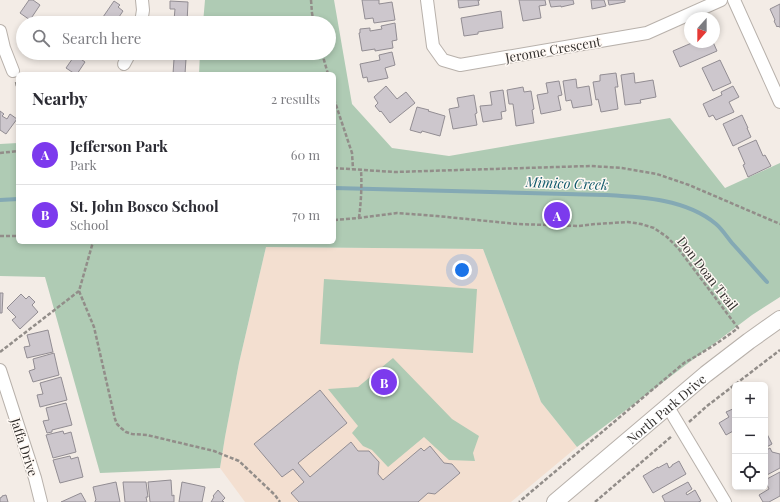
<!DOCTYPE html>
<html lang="en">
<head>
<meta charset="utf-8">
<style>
  :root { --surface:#fff; --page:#f7f7f7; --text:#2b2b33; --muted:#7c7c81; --line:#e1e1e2; --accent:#7c3aed }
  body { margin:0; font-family:"Playfair Display",serif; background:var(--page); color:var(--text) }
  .controls { position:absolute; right:12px; bottom:12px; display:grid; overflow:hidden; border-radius:6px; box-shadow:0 2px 6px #0003 }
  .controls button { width:36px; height:36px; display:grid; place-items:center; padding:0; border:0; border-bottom:1px solid var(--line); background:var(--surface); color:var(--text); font:20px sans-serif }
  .compass { position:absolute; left:684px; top:12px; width:36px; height:36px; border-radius:50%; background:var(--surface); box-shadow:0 2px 6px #0003; rotate:201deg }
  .you { position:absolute; left:462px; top:270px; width:14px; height:14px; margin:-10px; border:3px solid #fff; border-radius:50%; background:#1a73e8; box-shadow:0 0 0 6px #1a73e833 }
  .badge { display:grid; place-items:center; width:26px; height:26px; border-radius:50%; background:var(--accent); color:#fff; font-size:13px; font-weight:700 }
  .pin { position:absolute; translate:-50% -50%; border:2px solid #fff; box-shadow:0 1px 4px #0006 }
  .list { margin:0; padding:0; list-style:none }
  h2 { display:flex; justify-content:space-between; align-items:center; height:52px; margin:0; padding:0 16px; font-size:17px }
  h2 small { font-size:13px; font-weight:400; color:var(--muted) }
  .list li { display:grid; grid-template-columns:26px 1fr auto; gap:12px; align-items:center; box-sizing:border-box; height:60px; padding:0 16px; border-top:1px solid var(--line) }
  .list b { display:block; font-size:15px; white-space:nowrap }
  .list p { margin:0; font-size:13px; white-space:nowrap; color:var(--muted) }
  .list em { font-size:13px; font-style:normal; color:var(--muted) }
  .icon { flex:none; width:22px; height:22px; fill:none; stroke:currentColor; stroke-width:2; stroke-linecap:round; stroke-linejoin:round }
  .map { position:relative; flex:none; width:780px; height:502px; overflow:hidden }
  .search { position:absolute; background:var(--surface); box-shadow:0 2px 6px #0003; left:16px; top:16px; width:320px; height:44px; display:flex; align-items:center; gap:10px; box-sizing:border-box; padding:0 14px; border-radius:22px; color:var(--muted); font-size:15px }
  .panel { position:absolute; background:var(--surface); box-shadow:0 2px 6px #0003; left:16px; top:72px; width:320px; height:172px; border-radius:6px }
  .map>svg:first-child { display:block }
</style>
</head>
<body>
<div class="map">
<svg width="780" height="502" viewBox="0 0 780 502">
  <rect width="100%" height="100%" fill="#f3ece6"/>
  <!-- education -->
  <path fill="#f3dfd0" d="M 266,247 L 483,249 L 541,402 L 577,447 L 511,502 L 245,502 L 220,468 L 225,437 L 239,363 Z"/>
  <!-- green -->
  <g fill="#afcbb4">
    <path d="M 205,0 L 334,0 L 352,104 L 392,148 L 449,156 L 670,118 L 725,188 L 780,163 L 780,297 L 752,315 L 577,447 L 541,402 L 483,249 L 266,247 L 239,363 L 225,437 L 220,468 L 100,473 L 45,277 L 0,276 L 0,144 L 18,143 L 18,242 L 334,242 L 334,74 L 199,74 L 200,53 L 329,53 L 329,23 L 203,23 Z"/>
    <path d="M 324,279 L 477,289 L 473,353 L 320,344 Z"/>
    <path d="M 393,358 L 452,419 L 479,436 L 473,453 L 475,461 L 449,460 L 424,437 L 388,467 L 372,450 L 363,446 L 352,433 L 358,426 L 328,389 L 358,387 Z"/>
  </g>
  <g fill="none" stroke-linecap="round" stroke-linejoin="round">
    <!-- stream -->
    <g stroke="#84a9b4" stroke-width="4">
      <path d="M 334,188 L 605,195 C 642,197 686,199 716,224 C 722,229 727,237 732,243 C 744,256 755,269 767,282"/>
      <path d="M 0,200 L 18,199"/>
    </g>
  </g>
  <!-- building -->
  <g fill="#cdc7cd" stroke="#928d93">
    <path d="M 29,0 L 33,0 L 40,5 L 30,20 L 20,13 Z"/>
    <path d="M 362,0 L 379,0 L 379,4 L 392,2 L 395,20 L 374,23 L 373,18 L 365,19 Z"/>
    <path d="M 458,0 L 480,0 L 478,0 L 479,5 L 459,8 Z"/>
    <path d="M 519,0 L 545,0 L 546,5 L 539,6 L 541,18 L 523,21 Z"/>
    <path d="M 549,0 L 573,0 L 574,4 L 561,7 L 561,6 L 551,7 Z"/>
    <path d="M 591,0 L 604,0 L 606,6 L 592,9 Z"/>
    <path d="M 608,0 L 625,0 L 625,2 L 609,5 Z"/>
    <path d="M 114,1 L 120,5 L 118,7 L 123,11 L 115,23 L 111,23 L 103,17 Z"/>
    <path d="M 170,1 L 188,2 L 187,23 L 169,23 L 169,20 L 174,20 L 175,9 L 170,9 Z"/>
    <path d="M 780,4 L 780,27 L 779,27 L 778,26 L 777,27 L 774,21 L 775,20 L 770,9 Z"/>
    <path d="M 501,11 L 503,28 L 478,32 L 478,34 L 464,36 L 461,18 Z"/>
    <path d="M 395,23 L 397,40 L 392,41 L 393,48 L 375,51 L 375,49 L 362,51 L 359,33 L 360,33 L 360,29 L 370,28 L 370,31 L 382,29 L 381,26 Z"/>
    <path d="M 694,42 L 713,42 L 717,51 L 680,67 L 673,51 Z"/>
    <path d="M 392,52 L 395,65 L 385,68 L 388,78 L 368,82 L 367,77 L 363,78 L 360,64 L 380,60 L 379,55 Z"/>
    <rect x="166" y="53" width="19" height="2"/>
    <path d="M 75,55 L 85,62 L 77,74 L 75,74 L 66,68 Z"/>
    <path d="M 174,59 L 186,59 L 185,74 L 173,74 Z"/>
    <path d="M 720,60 L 731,83 L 713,91 L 702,68 Z"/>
    <path d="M 616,73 L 618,87 L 615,87 L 618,109 L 601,112 L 598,99 L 596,100 L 593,82 L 600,81 L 600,75 Z"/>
    <path d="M 634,73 L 635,83 L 653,80 L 656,97 L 640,100 L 641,103 L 625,105 L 621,75 Z"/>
    <path d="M 576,79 L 577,88 L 589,86 L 592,105 L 573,108 L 571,100 L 566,101 L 563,81 Z"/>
    <path d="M 559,81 L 562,95 L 558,96 L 561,110 L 541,114 L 537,95 L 548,93 L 546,83 Z"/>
    <path d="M 386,86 L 397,99 L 406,92 L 415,103 L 390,123 L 381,111 L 380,112 L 375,106 L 378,103 L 374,97 Z"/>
    <path d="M 733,86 L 739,97 L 729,102 L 734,112 L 716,120 L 713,115 L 709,117 L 703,104 L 722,95 L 721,92 Z"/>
    <path d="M 523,87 L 524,92 L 531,91 L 534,109 L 532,110 L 534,123 L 516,126 L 513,104 L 509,104 L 507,90 Z"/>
    <path d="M 503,90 L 506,111 L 501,112 L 502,119 L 483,122 L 480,106 L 492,105 L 490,92 Z"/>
    <path d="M 474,95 L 477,113 L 475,114 L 477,125 L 453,129 L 449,109 L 459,107 L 457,98 Z"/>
    <path d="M 417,107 L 429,110 L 428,111 L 445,116 L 440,136 L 422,131 L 421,133 L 410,130 Z"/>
    <path d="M 0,111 L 4,114 L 2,116 L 7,119 L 10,114 L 17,119 L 6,134 L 0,130 Z"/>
    <path d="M 742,115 L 748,128 L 747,128 L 751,137 L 733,146 L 723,124 Z"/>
    <path d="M 756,140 L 763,156 L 765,155 L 771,166 L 748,177 L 743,165 L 745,164 L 738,148 Z"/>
    <path d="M 0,293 L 3,293 L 2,313 L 0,313 Z"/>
    <path d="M 21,294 L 26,299 L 29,296 L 35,302 L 32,305 L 38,312 L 20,329 L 12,320 L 16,317 L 7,308 Z"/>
    <path d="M 48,330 L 53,352 L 27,358 L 24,347 L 30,346 L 27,335 Z"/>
    <path d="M 54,353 L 59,375 L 33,382 L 29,371 L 35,369 L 33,359 Z"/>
    <path d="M 61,377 L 67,400 L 40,407 L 37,395 L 43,394 L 40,383 Z"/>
    <path d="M 320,390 L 347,423 L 298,463 L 310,477 L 351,442 L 358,451 L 369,451 L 379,462 L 378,474 L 383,480 L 421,448 L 424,451 L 430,446 L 444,463 L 452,464 L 460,473 L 435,494 L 428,493 L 418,502 L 299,502 L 291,493 L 304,482 L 293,469 L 282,477 L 254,444 Z"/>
    <path d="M 66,403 L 72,425 L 52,430 L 52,432 L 47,433 L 43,421 L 49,420 L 46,408 Z"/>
    <path d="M 735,408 L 735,430 L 726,435 L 719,423 L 729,417 L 726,412 Z"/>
    <path d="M 765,430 L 772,444 L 765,448 Z"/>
    <path d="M 63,431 L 64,434 L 71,432 L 76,452 L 53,458 L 46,435 Z"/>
    <path d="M 770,448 L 772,452 L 780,454 L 780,468 L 765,476 L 765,451 Z"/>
    <path d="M 70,456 L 71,459 L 78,457 L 83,477 L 60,483 L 53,460 Z"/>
    <path d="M 679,461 L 686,474 L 653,493 L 643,476 L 658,467 L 658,468 L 667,463 L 669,468 L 672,466 L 672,465 Z"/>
    <path d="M 780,472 L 780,496 L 769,502 L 763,502 L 759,495 L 769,489 L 765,480 Z"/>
    <path d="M 171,480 L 172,496 L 174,495 L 174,502 L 150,502 L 148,482 Z"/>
    <path d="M 116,482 L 120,502 L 95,502 L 95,501 L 96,500 L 93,487 Z"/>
    <path d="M 123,482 L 146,482 L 148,497 L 146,497 L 147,502 L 125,502 Z"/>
    <path d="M 182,482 L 205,487 L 202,502 L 179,502 Z"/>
    <path d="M 688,482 L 692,489 L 686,493 L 687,495 L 695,490 L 701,501 L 698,502 L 665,502 L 662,496 Z"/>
    <path d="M 218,490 L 225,498 L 222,501 L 224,502 L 211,502 L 214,497 L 213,496 Z"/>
    <path d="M 81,493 L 86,502 L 61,502 Z"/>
    <path d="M 6,495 L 8,502 L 0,502 L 0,498 L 2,497 L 2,496 Z"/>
  </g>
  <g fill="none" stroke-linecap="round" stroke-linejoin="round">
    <!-- minor casing -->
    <g stroke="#b8b1ab" stroke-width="14">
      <g id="minor">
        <path d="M 427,0 L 433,46 L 443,60 L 460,65 L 647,33 L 721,0"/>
        <path d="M 734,0 L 780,102"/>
        <path d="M 141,23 L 143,10 L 142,0"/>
        <path d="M 0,31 L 4,48 L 13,71"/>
        <path d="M 124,64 L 130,53"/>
        <path d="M 0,370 L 35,478 L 41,502"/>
        <path d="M 668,407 L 725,502"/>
      </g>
    </g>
    <!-- major casing -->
    <g stroke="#b8b1ab" stroke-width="18">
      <g id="major">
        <path id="s1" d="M 555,502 L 706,374 L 749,341 L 780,319"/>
      </g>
    </g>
    <!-- path -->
    <g stroke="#928d89" stroke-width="2.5" stroke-dasharray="4 2" stroke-linecap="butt">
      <path d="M 311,0 L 312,13 L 314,23"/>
      <path d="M 322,53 L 328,74"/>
      <path d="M 16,82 L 18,91"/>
      <path d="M 334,99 L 352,153 L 353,169"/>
      <path d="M 0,153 L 18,151"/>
      <path d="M 334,168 L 394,172 L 590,166 L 622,168 L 657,174 L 689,185 L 780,224"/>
      <path d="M 359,218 C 361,202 362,186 361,170"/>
      <path d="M 334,220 L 359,218 L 397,213 L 437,216 L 517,224 L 578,226 L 596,224 L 628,222 L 641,224 L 654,228 L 667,237 L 678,248 L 738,328 C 721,341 704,352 684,363 L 519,502"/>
      <path d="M 0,236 L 18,236"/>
      <path d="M 79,291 L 94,327 L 115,419 L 117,424 L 121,428 L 126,432 L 132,434 L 147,435 L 214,451 L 239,461 L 275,495 L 280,502"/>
      <path d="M 0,352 L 79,291 L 93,242"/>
      <path d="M 689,422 L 707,406 L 780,350"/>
      <path d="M 595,502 L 672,436"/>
    </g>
    <!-- minor -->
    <use href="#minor" stroke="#fff" stroke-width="12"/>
    <!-- major -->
    <use href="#major" stroke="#fff" stroke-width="16"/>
  </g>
  <g text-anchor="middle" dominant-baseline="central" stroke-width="3" stroke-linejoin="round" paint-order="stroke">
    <!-- street labels -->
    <g font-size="13" fill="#33302e" stroke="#fff9f4">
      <text transform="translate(553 49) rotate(-10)">Jerome Crescent</text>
      <text transform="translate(708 273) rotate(52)">Don Doan Trail</text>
      <text stroke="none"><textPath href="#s1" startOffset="145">North Park Drive</textPath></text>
      <text transform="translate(25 447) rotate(72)">Jaffa Drive</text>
    </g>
    <!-- water labels -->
    <g font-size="14" font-style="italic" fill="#10596b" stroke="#fff9f4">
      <text transform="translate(567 183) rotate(2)">Mimico Creek</text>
    </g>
  </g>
</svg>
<div class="controls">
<button>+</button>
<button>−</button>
<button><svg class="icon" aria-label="locate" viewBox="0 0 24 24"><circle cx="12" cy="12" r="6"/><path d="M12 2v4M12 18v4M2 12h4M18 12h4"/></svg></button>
</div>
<svg class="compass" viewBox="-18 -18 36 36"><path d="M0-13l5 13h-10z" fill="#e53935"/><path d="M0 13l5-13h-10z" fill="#7c7c81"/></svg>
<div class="you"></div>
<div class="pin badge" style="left:557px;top:215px">A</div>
<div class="pin badge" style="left:384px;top:382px">B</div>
<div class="search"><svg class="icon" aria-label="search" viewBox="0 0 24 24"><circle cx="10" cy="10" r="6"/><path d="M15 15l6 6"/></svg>Search here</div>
<section class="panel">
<h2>Nearby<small>2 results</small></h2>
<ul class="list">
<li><span class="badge">A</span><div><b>Jefferson Park</b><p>Park</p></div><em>60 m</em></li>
<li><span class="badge">B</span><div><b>St. John Bosco School</b><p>School</p></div><em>70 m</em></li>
</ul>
</section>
</div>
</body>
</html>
